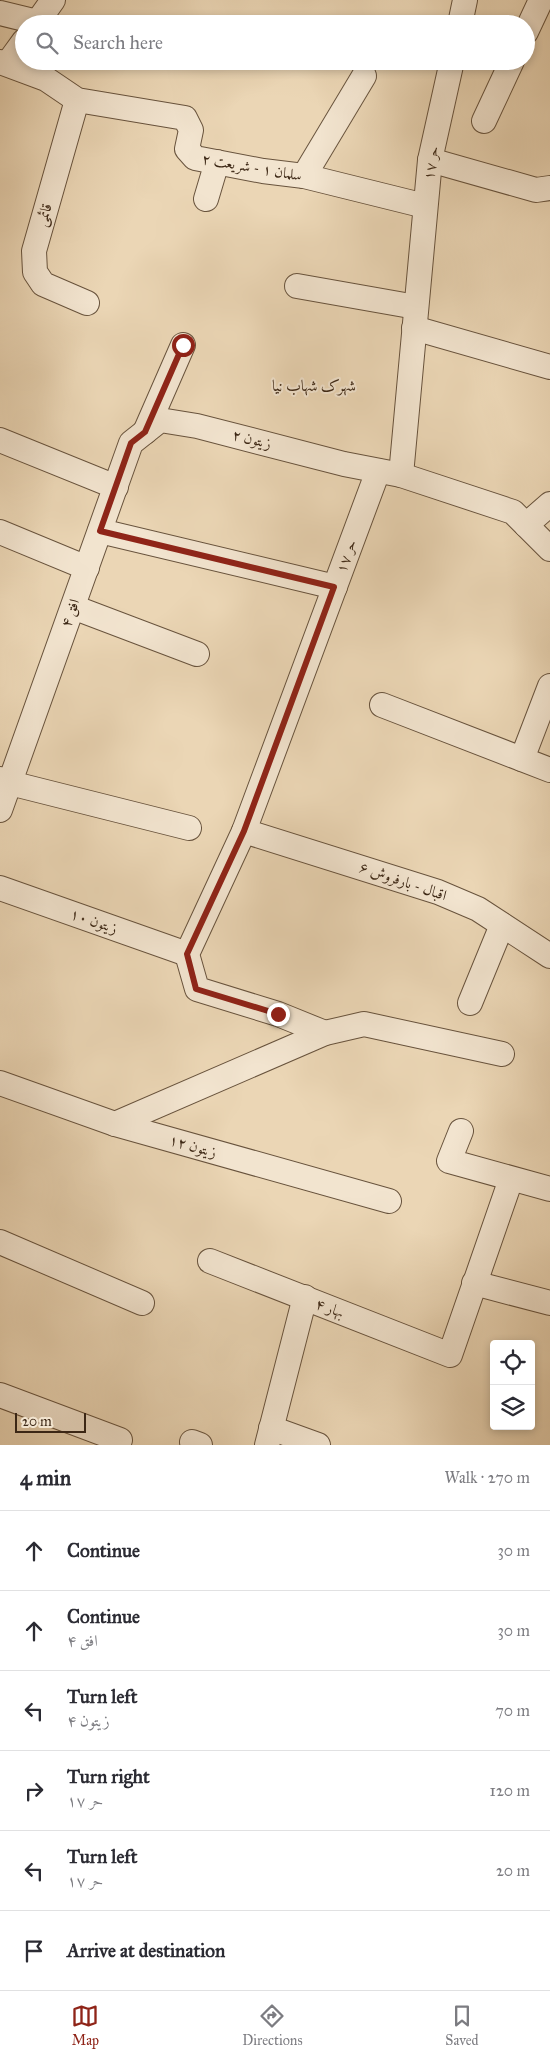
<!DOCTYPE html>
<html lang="en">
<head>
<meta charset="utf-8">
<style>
  :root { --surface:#fff; --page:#f2f2f3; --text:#2b2b33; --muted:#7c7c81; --line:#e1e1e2; --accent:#8f2418 }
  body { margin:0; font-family:"IM FELL Great Primer",Amiri,serif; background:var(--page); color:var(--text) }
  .controls { position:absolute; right:15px; bottom:15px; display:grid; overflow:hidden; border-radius:5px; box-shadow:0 2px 8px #0003 }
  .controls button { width:45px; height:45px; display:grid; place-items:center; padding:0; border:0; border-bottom:1px solid var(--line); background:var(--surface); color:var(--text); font:25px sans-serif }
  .scale { position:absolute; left:15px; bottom:12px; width:71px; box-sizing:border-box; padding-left:5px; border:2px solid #3c2715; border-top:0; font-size:14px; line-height:18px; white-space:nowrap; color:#3c2715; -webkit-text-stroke:4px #f2e4cf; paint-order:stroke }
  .stop { position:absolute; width:15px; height:15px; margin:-11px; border:4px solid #8f2418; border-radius:50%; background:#fff }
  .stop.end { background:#8f2418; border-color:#fff; box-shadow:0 1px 5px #0008 }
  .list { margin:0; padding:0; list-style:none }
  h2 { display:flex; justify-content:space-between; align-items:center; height:65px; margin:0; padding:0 20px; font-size:21px }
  h2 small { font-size:16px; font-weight:400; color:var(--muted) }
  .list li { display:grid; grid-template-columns:32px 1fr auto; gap:15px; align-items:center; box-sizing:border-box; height:80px; padding:0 20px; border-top:1px solid var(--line) }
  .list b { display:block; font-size:19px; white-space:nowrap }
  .list p { margin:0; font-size:16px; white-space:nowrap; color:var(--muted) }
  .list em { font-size:16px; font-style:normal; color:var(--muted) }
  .icon { flex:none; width:28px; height:28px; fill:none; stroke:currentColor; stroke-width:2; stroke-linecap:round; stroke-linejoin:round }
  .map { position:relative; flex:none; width:550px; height:1445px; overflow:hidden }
  .search { position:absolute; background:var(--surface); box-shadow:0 2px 8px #0003; left:15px; right:15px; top:15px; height:55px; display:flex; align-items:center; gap:12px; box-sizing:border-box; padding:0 18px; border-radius:28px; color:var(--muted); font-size:19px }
  .sheet { height:545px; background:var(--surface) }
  nav { display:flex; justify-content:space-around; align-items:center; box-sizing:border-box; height:70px; border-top:1px solid var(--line); background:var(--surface); font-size:14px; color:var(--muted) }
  nav a { display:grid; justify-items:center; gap:2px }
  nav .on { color:var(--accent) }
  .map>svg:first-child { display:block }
</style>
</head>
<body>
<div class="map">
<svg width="550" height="1445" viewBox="0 0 550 1445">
  <rect width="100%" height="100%" fill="#ebd6b5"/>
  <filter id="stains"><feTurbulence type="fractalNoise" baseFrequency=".004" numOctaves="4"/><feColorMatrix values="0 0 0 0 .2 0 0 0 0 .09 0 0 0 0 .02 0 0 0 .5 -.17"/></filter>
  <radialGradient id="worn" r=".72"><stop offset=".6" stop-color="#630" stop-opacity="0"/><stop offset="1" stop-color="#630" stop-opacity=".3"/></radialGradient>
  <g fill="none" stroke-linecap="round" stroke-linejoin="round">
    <!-- minor casing -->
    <g stroke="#68533d" stroke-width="26">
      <g id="minor">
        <path d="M 0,13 L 37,22"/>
        <path d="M 36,24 L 53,0"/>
        <path d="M 460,24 L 465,0"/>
        <path d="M 526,32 L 541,0"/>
        <path d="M 0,62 L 46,79 L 77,100 L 185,118 L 191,130 L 187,149 L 195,158 L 263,171 L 304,176 L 425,206"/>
        <path d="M 8,63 L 24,41"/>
        <path d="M 77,100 L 34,251 L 35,272 L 43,284 L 87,303"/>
        <path d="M 484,121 L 512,61"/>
        <path d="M 430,160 L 536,190 L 550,188"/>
        <path d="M 304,176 L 364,76"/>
        <path d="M 206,199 L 217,162"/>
        <path d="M 297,286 L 416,307"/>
        <path d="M 414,328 L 550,367"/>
        <path d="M 145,432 L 183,345"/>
        <path d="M 0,440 L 116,487"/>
        <path d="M 401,475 L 430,160 L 452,61"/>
        <path d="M 526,525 L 550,504"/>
        <path d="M 100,531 L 335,587"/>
        <path d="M 0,532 L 87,568"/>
        <path d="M 73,607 L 197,654"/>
        <path d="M 382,705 L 550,770"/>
        <path d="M 522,759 L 550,686"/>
        <path d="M 0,779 L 10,783 L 189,828"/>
        <path d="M 0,810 L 131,443 L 160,420 L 197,426 L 344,464 L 401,475 L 513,512 L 550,549"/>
        <path d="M 244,831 L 438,892 L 478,909 L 550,956"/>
        <path d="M 0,888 L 187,954"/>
        <path d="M 470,1003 L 502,925"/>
        <path d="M 325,1033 L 278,1014 L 197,989 L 187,954 L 244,831 L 378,471"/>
        <path d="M 0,1083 L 115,1124 L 389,1201"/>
        <path d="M 115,1124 L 325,1033 L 364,1024 L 502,1054"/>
        <path d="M 461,1131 L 449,1161 L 550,1189"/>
        <path d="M 0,1242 L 142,1303"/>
        <path d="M 210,1261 L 450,1355 L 511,1179"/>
        <path d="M 474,1283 L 550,1303"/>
        <path d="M 0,1395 L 120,1440"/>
        <path d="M 271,1428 L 318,1445"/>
        <path d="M 192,1442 L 200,1445"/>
        <path d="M 267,1445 L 305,1297"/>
      </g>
    </g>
    <!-- minor -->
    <use href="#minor" stroke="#f2e4cf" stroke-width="24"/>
  </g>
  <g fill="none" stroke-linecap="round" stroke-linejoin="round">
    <!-- route -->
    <path stroke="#8f2418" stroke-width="6" d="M 183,345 L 145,432 L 131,443 L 100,531 L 334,587 L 244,831 L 187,954 L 196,989 L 278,1014"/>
  </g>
  <g text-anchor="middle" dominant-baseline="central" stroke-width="4" stroke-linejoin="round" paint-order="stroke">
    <!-- street labels -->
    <g font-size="15" fill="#3c2715" stroke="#f2e4cf">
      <text transform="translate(431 163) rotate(-81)">حر ۱۷</text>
      <text transform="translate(252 167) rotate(10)">سلمان ۱ - شریعت ۲</text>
      <text transform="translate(44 215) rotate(-74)">قائمی</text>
      <text transform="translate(252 439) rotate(14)">زیتون ۲</text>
      <text transform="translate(346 556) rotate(-70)">حر ۱۷</text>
      <text transform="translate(70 613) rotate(-70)">افق ۴</text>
      <text transform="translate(403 881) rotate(19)">اقبال - بارفروش ۶</text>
      <text transform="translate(94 921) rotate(19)">زیتون ۱۰</text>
      <text transform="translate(193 1146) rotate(16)">زیتون ۱۲</text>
      <text transform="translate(330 1308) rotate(21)">بهار ۴</text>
    </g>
    <!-- neighbourhood labels -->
    <g font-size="16" fill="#3c2715" stroke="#f2e4cf">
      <text x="314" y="385">شهرک شهاب نیا</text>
    </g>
  </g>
  <rect width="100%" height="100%" filter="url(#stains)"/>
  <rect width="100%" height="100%" fill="url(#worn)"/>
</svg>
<div class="controls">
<button><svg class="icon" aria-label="locate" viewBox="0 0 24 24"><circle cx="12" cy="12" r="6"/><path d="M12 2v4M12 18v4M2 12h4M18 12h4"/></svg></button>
<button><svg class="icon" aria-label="layers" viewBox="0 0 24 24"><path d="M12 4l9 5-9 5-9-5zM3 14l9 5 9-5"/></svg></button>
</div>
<div class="scale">20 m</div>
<div class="stop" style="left:183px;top:345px"></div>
<div class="stop end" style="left:278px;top:1014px"></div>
<div class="search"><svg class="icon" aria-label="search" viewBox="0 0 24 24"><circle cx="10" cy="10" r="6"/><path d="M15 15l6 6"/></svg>Search here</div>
</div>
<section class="sheet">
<h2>4 min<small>Walk · 270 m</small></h2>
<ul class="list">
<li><svg class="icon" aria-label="ahead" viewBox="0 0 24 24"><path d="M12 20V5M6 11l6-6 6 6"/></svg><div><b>Continue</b></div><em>30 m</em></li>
<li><svg class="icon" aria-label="ahead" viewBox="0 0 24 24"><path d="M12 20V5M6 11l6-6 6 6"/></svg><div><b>Continue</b><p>افق ۴</p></div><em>30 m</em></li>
<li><svg class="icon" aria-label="left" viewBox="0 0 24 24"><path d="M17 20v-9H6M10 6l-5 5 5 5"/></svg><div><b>Turn left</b><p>زیتون ۴</p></div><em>70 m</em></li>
<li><svg class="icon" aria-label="right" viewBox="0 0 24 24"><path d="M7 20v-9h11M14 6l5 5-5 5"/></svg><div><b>Turn right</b><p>حر ۱۷</p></div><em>120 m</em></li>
<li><svg class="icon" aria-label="left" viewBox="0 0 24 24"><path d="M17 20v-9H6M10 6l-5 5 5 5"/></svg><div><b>Turn left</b><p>حر ۱۷</p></div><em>20 m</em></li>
<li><svg class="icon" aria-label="arrive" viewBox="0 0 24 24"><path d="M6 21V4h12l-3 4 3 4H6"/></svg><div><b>Arrive at destination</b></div></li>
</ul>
</section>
<nav>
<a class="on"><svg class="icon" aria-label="map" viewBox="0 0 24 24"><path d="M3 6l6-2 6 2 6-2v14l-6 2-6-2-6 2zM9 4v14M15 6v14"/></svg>Map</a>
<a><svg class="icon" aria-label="directions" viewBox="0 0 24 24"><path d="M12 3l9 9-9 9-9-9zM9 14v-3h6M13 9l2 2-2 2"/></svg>Directions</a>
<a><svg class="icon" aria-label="saved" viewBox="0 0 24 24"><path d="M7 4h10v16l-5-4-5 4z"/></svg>Saved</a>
</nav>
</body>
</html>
